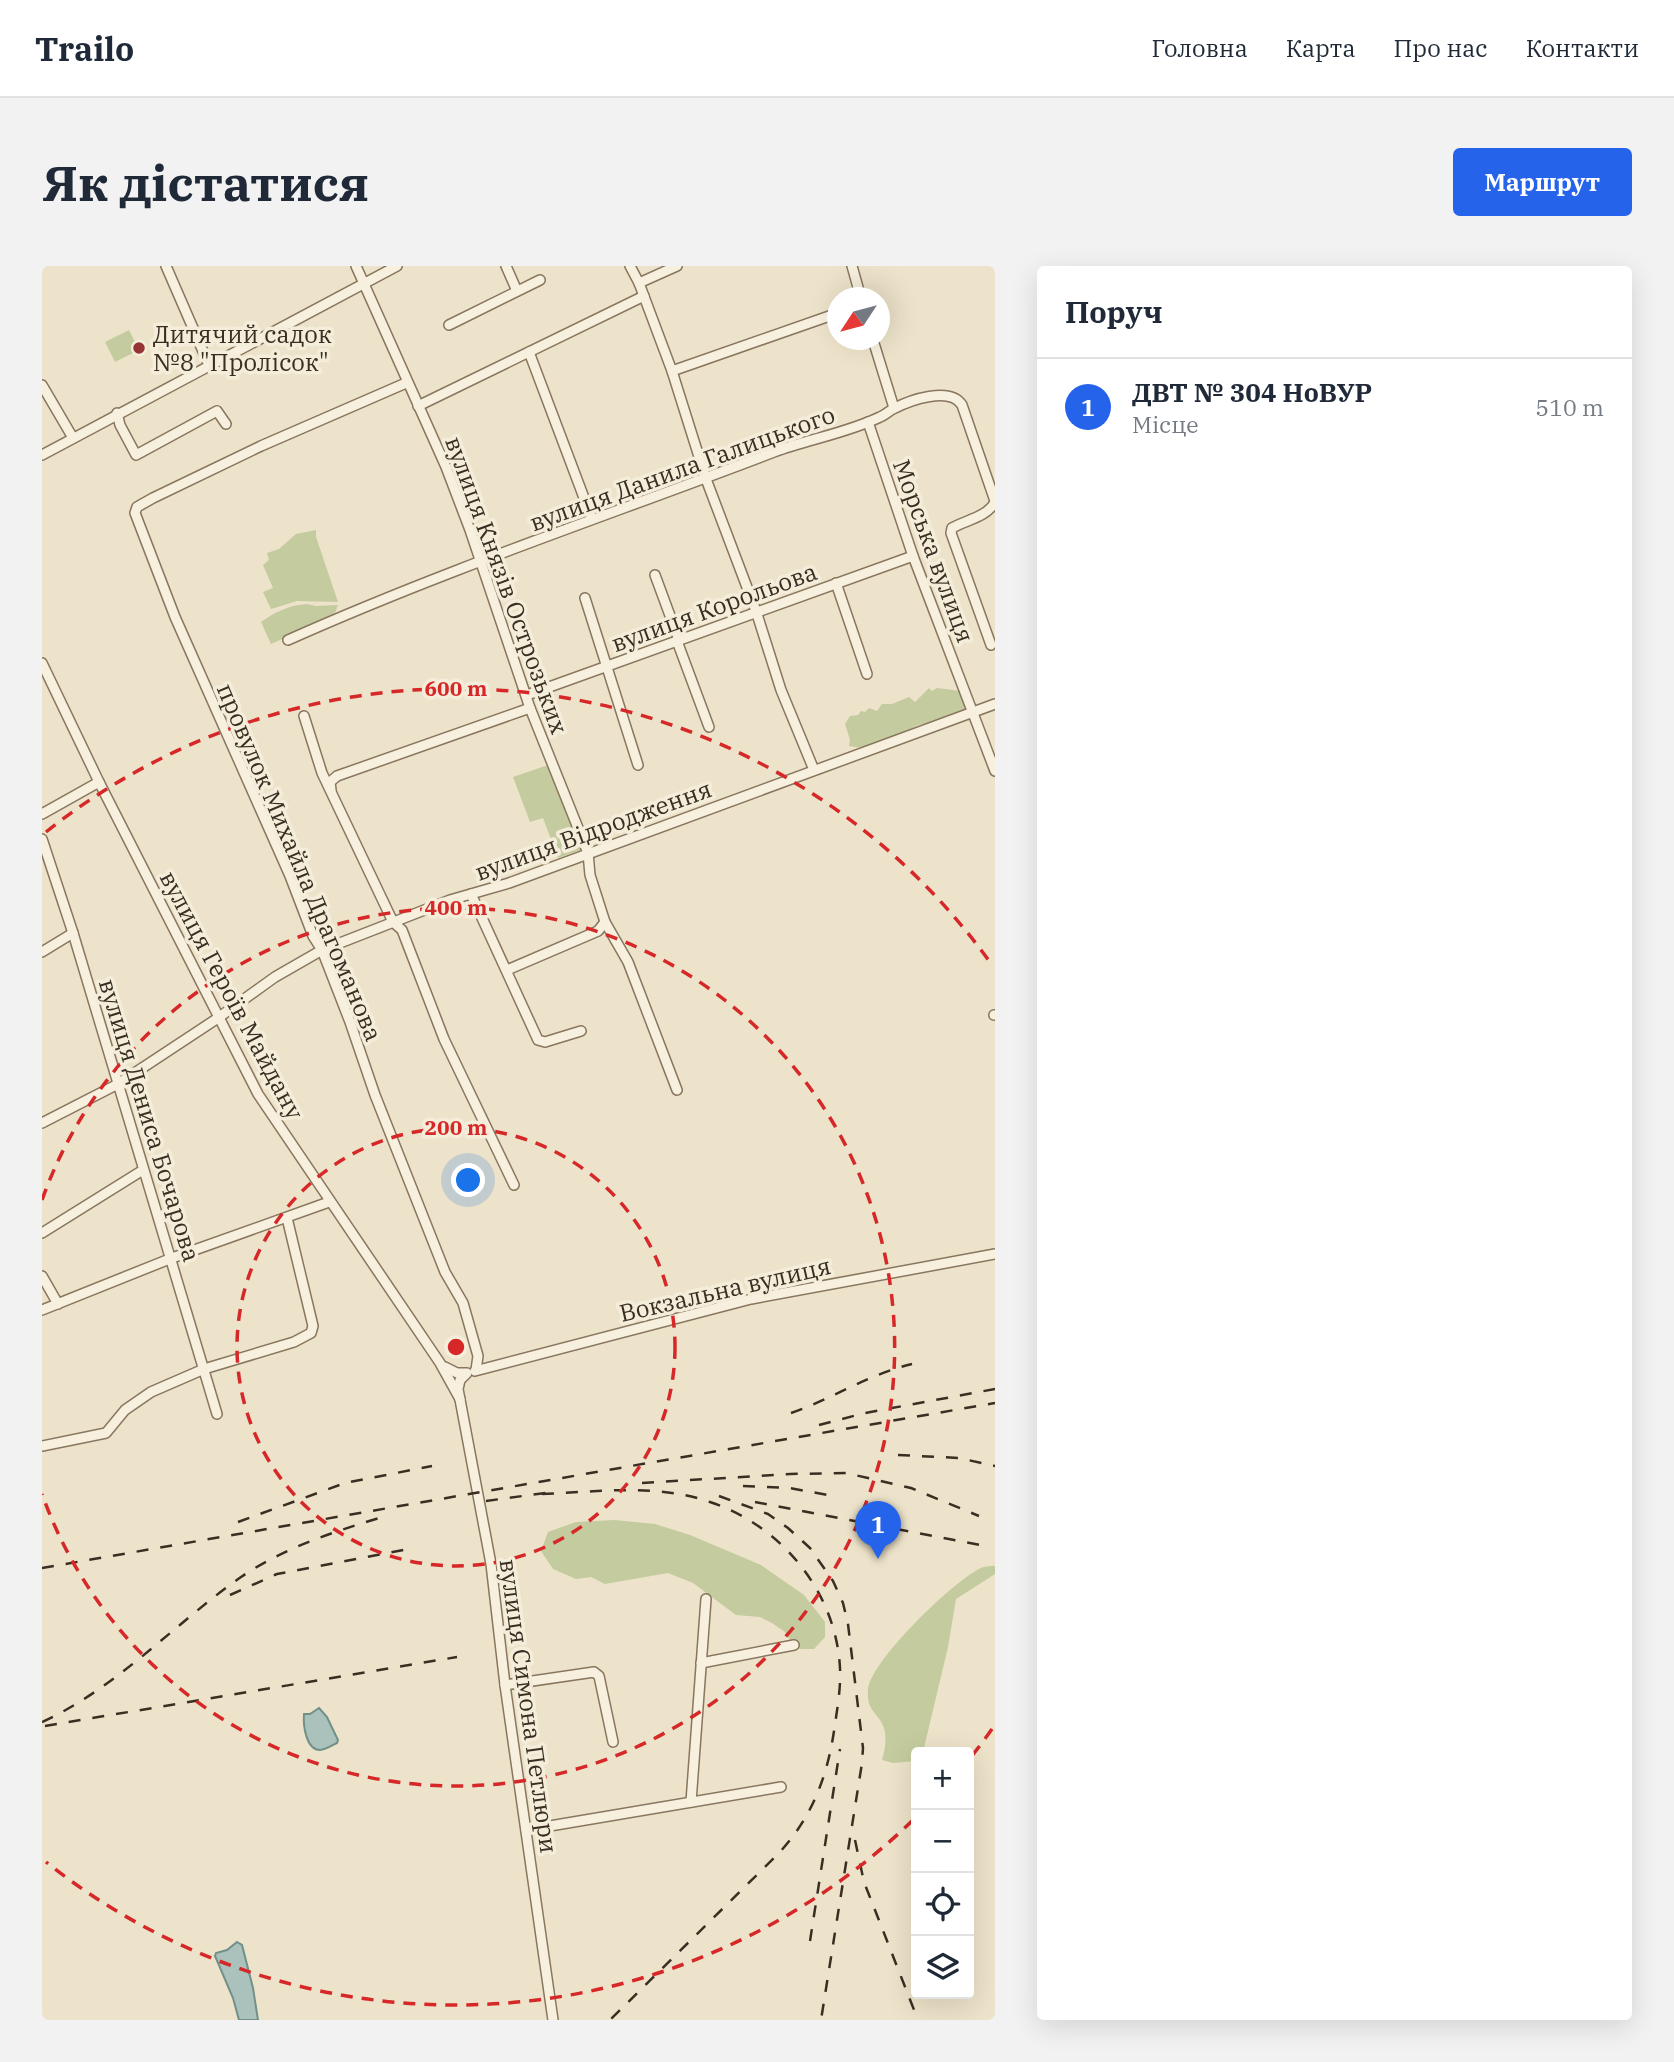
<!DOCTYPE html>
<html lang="uk">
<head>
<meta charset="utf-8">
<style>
  :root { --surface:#fff; --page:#f2f2f3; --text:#1f2937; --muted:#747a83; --line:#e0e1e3; --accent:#2563eb }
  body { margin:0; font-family:"IBM Plex Serif",serif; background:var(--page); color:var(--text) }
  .controls { position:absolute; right:21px; bottom:21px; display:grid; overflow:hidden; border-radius:7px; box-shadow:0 7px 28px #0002 }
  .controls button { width:63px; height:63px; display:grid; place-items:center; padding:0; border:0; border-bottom:2px solid var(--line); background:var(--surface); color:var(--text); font:35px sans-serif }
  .compass { position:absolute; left:785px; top:21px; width:63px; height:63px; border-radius:50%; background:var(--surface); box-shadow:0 7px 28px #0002; rotate:234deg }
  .you { position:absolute; left:427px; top:915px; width:24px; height:24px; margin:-18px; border:5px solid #fff; border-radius:50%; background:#1a73e8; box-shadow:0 0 0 10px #1a73e833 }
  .badge { display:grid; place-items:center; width:46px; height:46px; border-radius:50%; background:var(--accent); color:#fff; font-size:23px; font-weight:700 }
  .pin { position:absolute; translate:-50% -58px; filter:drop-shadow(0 2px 4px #0008) }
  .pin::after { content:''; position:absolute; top:37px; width:24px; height:21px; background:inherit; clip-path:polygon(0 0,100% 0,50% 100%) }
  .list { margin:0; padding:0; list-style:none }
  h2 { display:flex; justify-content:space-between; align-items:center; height:91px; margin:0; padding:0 28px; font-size:30px }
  h2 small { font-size:23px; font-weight:400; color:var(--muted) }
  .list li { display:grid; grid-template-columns:46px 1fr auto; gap:21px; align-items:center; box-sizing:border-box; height:98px; padding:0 28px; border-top:2px solid var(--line) }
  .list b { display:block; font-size:26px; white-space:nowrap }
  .list p { margin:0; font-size:23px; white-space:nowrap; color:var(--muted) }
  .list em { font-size:23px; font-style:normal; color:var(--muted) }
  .icon { flex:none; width:38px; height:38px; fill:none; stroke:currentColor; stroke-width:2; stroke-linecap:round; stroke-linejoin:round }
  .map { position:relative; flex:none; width:953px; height:1754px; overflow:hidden; border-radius:7px }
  header { display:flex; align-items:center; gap:42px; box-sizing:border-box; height:98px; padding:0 35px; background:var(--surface); border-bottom:2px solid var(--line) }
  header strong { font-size:33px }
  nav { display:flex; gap:38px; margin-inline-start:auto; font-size:24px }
  .intro { display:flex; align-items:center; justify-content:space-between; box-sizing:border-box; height:168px; padding:0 42px }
  h1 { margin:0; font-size:49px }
  .button { padding:18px 32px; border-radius:7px; background:var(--accent); color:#fff; font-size:24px; font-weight:700 }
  main { display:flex; gap:42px; padding:0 42px }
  aside { flex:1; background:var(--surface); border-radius:7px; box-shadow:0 7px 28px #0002 }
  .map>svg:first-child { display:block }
</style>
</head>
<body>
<header>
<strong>Trailo</strong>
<nav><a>Головна</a><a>Карта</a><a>Про нас</a><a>Контакти</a></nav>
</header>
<div class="intro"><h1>Як дістатися</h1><a class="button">Маршрут</a></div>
<main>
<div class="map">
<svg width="953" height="1754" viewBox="0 0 953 1754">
  <rect width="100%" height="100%" fill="#ede3ca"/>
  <!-- green -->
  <g fill="#c4cb9e">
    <path d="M 87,64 L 97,84 L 73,96 L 63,76 Z"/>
    <path d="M 274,264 L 274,271 L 296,336 L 255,335 L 229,343 L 221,326 L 231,322 L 221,299 L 227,294 L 225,287 L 237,283 L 254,268 Z"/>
    <path d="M 265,338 L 274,340 L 296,339 L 292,350 L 229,378 L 219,356 C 233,346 247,339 265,338 Z"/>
    <path d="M 887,422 L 890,425 L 895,422 L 919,425 L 923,442 L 920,445 L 889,457 L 876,459 L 860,468 L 820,482 L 807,480 L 808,474 L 803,458 L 808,450 L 816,449 L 819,445 L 823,446 L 827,442 L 835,445 L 840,438 L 850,438 L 867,431 L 873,436 Z"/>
    <path d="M 506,499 L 539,580 L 539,584 L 516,592 L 501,552 L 488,556 L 471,511 Z"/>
    <path d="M 572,1254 L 613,1258 L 648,1269 L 719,1299 L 762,1329 L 783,1356 L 783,1371 L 772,1383 L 754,1383 L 743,1366 L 730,1357 L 718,1351 L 694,1349 L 651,1317 L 626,1307 L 563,1318 L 549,1311 L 534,1313 L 511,1303 L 499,1285 L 506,1266 L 534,1256 Z"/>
    <path d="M 953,1300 L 953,1308 L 914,1333 L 906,1381 L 881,1486 L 874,1486 L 874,1495 L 851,1497 L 840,1494 C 843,1484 845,1473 842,1462 C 838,1448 824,1446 826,1424 C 828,1395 911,1316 937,1303 C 942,1300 948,1300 953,1300 Z"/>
  </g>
  <!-- water -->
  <g fill="#abc1bb" stroke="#719089" stroke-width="2">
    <path d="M 277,1442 L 285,1451 L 296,1474 L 295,1477 C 291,1479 283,1484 278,1484 C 264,1484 261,1459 262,1448 L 268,1448 Z"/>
    <path d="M 195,1676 L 200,1679 L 211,1722 L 216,1754 L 197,1754 L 191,1732 L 173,1690 L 174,1687 L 185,1684 Z"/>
  </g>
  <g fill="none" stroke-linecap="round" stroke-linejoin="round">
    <!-- minor casing -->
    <g stroke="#89765f" stroke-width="12">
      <g id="minor">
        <path d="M 124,0 L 167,99"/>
        <path d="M 314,0 L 404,201 L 428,264 L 488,442 L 546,587 L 548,609 L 563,656 L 586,696 L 635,824"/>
        <path d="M 464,0 L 475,25"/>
        <path d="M 588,0 L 597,17 L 630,105 L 664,213 L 714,345 L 739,424 L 772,504"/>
        <path d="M 810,0 L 819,32"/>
        <path d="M 597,17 L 635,0"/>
        <path d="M 407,59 L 498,14"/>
        <path d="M 831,74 L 852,142"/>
        <path d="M 487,86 L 550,253"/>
        <path d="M 630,105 L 796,47"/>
        <path d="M 364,117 L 219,180 L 111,232 L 95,241 L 93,247 L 133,351 L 248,610 L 271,670 L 280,684 L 308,756 L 333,829 L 403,1006 L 421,1037 L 436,1090 L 434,1104"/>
        <path d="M 0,119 L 31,172"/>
        <path d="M 376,140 L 602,30"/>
        <path d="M 75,147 L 78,159 L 94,189 L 175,145 L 184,158"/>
        <path d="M 826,156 L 871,290 L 953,505"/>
        <path d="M 0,189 L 355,0"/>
        <path d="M 613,309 L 637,374"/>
        <path d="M 794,317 L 825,408"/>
        <path d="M 543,332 L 596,499"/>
        <path d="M 246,374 C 405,303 570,248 732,186 C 767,173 805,167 838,151 C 843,149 847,145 851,143 C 868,134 908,120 920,139 L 953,235"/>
        <path d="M 635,375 L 667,461"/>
        <path d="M 949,379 L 909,267 L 910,262 C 924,254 945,251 953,236"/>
        <path d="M 0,397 L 57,516 L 216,828 L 398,1097 L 418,1133"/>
        <path d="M 485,429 L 871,290"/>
        <path d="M 262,450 L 280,507 L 351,656 L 360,664 L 402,773 L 472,919"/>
        <path d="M 289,524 L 288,516 L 295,510 L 488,442"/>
        <path d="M 0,548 L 57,516"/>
        <path d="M 0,573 L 31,667 L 175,1148"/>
        <path d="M 429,628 L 496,774 L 503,776 L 539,765"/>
        <path d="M 0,686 L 31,667"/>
        <path d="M 465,704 L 556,665 L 563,656"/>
        <path d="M 952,749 L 953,749"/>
        <path d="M 0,857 L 76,818 L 176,752 L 233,711 L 280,684 L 408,634 L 467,617 L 953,438"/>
        <path d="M 0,967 L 101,904"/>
        <path d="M 0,1010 L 16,1038"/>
        <path d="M 0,1044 L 130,992 L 287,936"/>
        <path d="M 403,1101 L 415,1107 L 425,1107 L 418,1114 L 416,1123 L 449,1298 L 463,1419 L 511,1754"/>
        <path d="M 433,1105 L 709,1033 L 953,988"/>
        <path d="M 0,1180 L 64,1167 L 83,1144 L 109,1126 L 162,1103 L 252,1076 L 269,1067 L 271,1060 L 245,952"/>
        <path d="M 659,1397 L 752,1379"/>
        <path d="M 463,1419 L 552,1406 L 557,1410 L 571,1476"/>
        <path d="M 649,1536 L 664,1333"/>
        <path d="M 484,1564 L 739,1521"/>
      </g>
    </g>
    <!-- minor -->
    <use href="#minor" stroke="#f7f0de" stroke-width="9"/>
    <!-- rail -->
    <g stroke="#3a2e22" stroke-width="2.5" stroke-dasharray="12 12" stroke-linecap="butt">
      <path d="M 749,1147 C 790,1133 827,1108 870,1098"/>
      <path d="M 777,1159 L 823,1147 L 953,1123"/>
      <path d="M 856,1189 L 917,1192 L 953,1200"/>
      <path d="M 600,1217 L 748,1208 L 804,1207 L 869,1222 L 937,1250"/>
      <path d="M 701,1220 L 747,1222 L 786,1229"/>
      <path d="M 500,1228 C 556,1226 614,1217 668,1236 C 740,1260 794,1326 798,1402 C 799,1423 795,1444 792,1465 C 785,1512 769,1553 736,1588 L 568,1754"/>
      <path d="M 677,1230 L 726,1248 L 746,1262 L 768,1282 L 791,1315 L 801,1337 L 806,1358 L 821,1482 L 820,1497 L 779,1754"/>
      <path d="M 444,1235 L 510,1226"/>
      <path d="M 713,1236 L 944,1280"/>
      <path d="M 196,1256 L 303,1217 L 390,1200"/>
      <path d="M 0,1302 L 953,1137"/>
      <path d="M 188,1329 L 235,1308 L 366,1283"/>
      <path d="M 0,1456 C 75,1422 132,1358 199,1311 C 242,1282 288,1267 337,1252"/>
      <path d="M 3,1460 L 415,1391"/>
      <path d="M 813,1574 L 822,1616 L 876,1754"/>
      <path d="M 768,1675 L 798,1483"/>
    </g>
  </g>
  <!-- distance rings -->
  <g fill="none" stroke="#d62828" stroke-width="3.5" stroke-dasharray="12 9">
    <circle cx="414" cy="1081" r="219"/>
    <path d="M0 934A439 439 0 1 1 0 1228"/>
    <path d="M950 1463A658 658 0 0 1 929 1491M871 1554A658 658 0 0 1 4 1596M4 566A658 658 0 0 1 950 699"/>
  </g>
  <!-- markers -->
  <circle fill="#943533" stroke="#f4edda" stroke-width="2.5" cx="97" cy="82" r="7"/>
  <g text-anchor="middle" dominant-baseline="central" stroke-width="7" stroke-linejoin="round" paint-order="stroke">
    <!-- poi labels -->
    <g font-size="24" fill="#3a2e22" stroke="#f4edda" text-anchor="start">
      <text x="111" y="68">Дитячий садок<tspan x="111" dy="28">№8 "Пролісок"</tspan></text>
    </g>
    <!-- street labels -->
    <g font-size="24" fill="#3a2e22" stroke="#f4edda">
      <text transform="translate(640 202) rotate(-20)">вулиця Данила Галицького</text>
      <text transform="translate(892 285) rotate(70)">Морська вулиця</text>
      <text transform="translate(465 319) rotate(70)">вулиця Князів Острозьких</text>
      <text transform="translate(672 341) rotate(-20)">вулиця Корольова</text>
      <text transform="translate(551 564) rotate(-20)">вулиця Відродження</text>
      <text transform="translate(258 596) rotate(67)">провулок Михайла Драгоманова</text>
      <text transform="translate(190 729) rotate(62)">вулиця Героїв Майдану</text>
      <text transform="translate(108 854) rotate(73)">вулиця Дениса Бочарова</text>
      <text transform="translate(683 1023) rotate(-13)">Вокзальна вулиця</text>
      <text transform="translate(487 1440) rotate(82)">вулиця Симона Петлюри</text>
    </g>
  </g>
  <circle cx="414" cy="1081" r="10" fill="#d62828" stroke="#f4edda" stroke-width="3.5"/>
  <g font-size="21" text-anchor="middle" font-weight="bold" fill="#d62828" stroke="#f4edda" stroke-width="7" stroke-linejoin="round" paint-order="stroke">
    <text x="414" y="430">600 m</text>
    <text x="414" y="649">400 m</text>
    <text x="414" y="869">200 m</text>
  </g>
</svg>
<div class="controls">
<button>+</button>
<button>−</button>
<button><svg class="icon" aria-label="locate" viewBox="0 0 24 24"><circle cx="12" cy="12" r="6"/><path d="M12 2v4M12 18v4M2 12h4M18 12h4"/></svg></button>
<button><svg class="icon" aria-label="layers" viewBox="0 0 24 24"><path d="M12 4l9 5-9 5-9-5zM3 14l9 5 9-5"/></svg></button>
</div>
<svg class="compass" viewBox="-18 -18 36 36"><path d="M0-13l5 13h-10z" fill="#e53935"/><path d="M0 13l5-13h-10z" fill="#747a83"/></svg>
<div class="you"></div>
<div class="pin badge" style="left:836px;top:1293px">1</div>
</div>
<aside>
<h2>Поруч<small></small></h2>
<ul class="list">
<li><span class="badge">1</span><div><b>ДВТ № 304 НоВУР</b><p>Місце</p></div><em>510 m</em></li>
</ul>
</aside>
</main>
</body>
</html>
